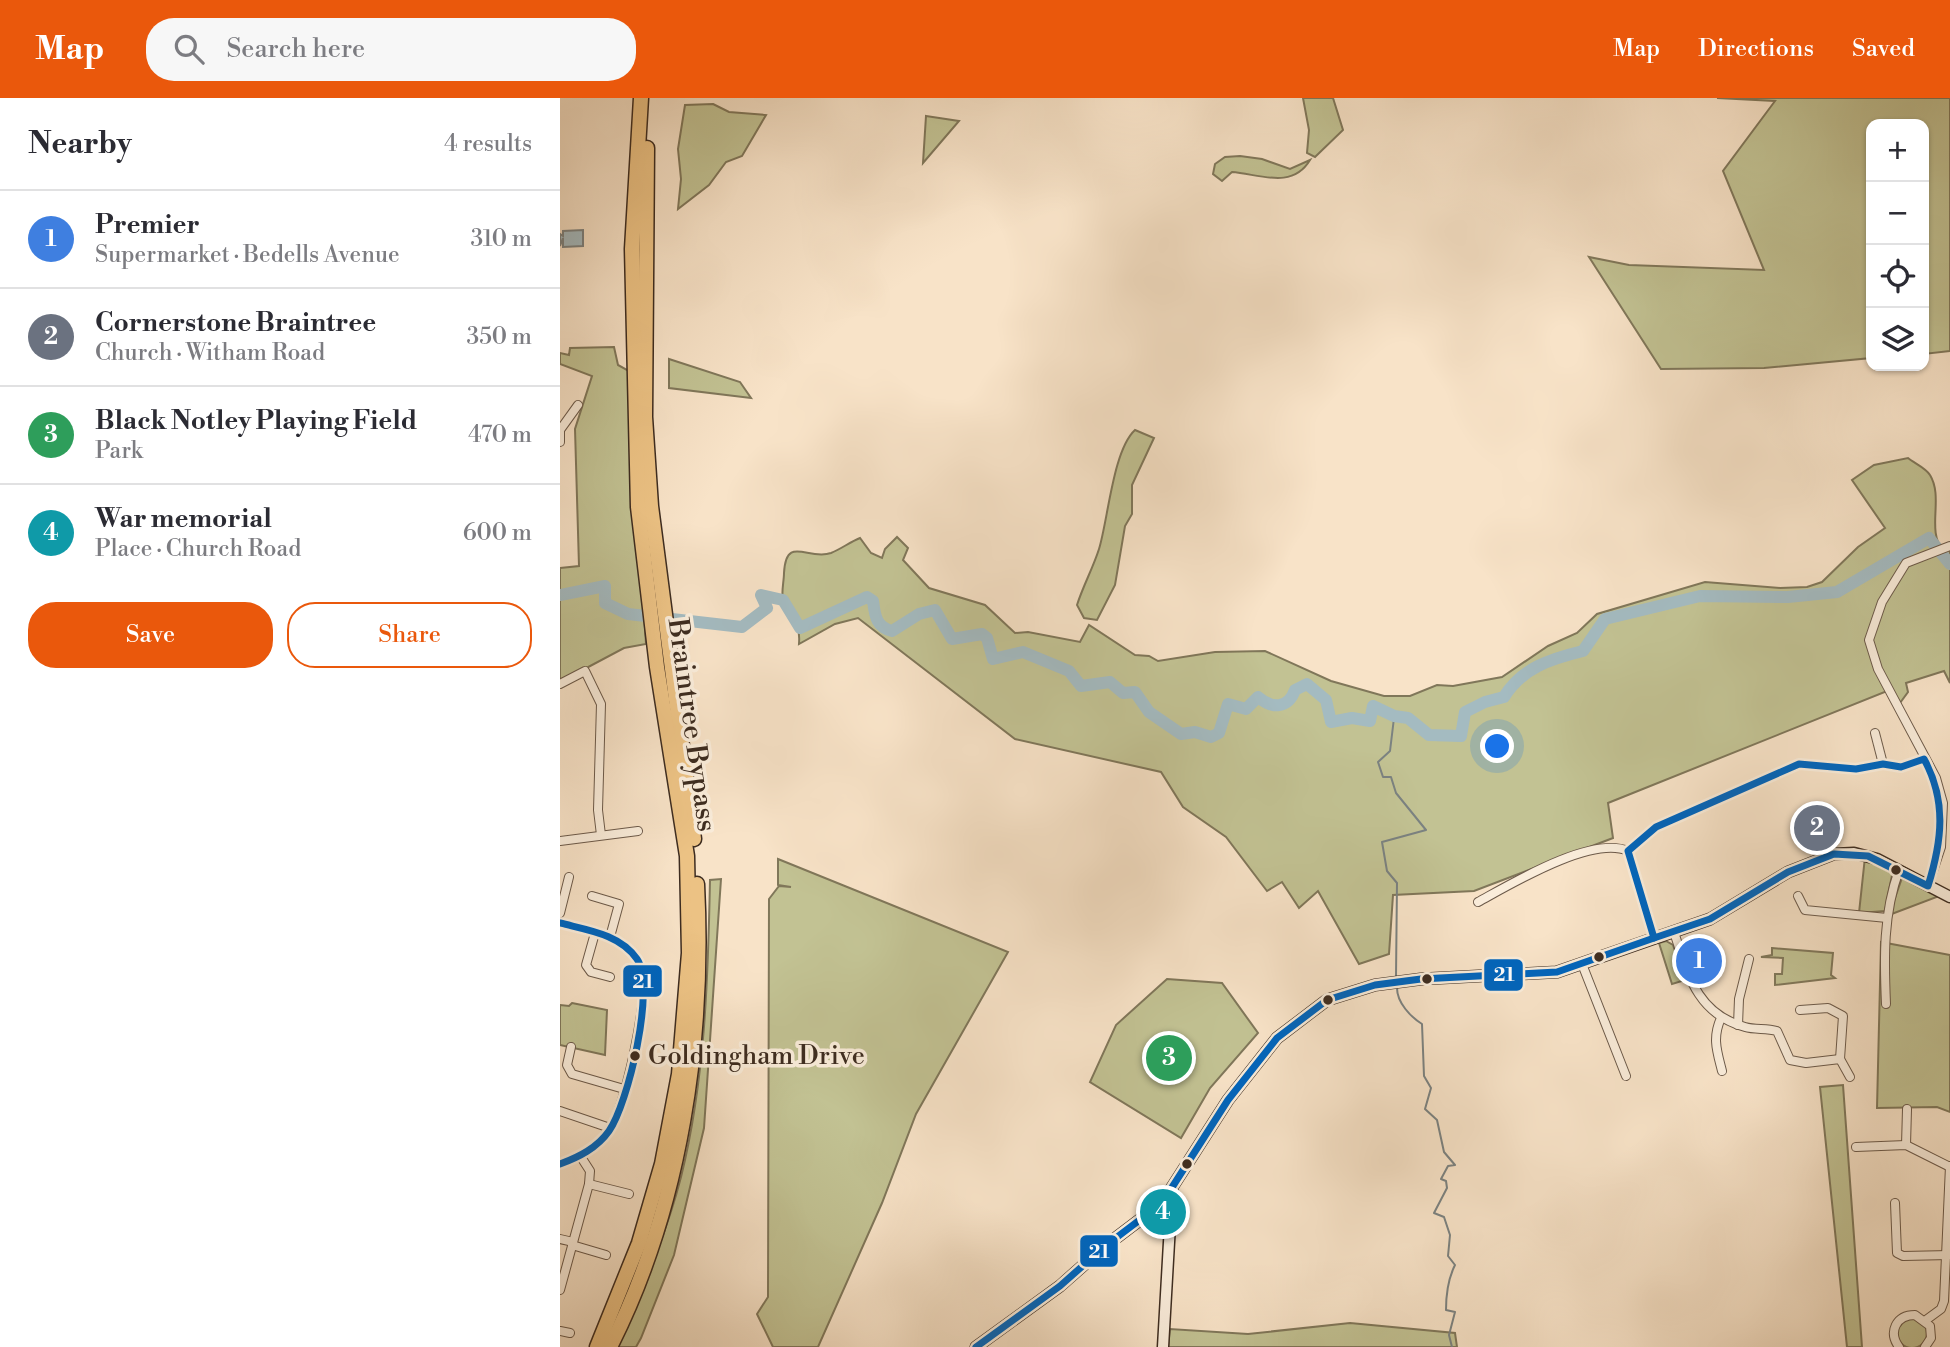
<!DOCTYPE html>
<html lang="en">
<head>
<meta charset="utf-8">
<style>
  :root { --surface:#fff; --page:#f7f7f7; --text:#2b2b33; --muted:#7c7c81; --line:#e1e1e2; --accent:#ea580c }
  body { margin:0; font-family:"Libre Bodoni",serif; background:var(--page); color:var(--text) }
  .controls { position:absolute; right:21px; top:21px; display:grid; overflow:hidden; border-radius:14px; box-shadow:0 2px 5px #0004 }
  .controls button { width:63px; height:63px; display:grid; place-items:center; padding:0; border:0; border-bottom:2px solid var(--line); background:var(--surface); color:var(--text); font:35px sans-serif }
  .you { position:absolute; left:938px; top:649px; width:24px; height:24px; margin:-18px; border:5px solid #fff; border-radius:50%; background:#1a73e8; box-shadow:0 0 0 10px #1a73e833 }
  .badge { display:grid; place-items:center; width:46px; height:46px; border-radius:50%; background:var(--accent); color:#fff; font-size:23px; font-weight:700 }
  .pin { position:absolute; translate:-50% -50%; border:4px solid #fff; box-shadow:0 2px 7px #0006 }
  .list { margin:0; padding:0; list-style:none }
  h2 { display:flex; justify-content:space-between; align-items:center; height:91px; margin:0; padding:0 28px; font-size:30px }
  h2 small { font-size:23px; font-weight:400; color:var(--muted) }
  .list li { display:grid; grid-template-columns:46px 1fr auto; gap:21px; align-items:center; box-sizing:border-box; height:98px; padding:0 28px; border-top:2px solid var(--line) }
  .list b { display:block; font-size:26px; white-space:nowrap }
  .list p { margin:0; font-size:23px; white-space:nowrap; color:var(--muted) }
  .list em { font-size:23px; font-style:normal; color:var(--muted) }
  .actions { display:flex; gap:14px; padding:21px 28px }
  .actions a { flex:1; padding:16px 0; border:2px solid var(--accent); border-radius:28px; text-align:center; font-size:24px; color:var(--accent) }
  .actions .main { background:var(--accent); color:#fff }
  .icon { flex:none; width:38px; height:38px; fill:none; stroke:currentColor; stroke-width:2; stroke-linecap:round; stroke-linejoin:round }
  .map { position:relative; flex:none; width:1390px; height:1249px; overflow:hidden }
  header { display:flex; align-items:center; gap:42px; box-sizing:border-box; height:98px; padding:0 35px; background:var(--accent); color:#fff }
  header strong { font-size:33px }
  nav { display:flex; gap:38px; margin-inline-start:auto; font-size:24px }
  .search { width:490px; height:63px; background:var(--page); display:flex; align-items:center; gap:18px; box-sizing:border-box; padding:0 24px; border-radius:28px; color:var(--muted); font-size:26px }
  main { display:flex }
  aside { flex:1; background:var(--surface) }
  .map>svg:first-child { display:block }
</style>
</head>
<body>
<header>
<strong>Map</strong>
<div class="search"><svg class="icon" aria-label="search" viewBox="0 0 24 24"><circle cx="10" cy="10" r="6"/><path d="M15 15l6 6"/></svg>Search here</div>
<nav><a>Map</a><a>Directions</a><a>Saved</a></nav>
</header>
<main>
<aside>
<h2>Nearby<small>4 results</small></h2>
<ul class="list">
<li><span class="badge" style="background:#3f7fe0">1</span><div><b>Premier</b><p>Supermarket · Bedells Avenue</p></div><em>310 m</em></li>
<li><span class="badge" style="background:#6b7280">2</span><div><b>Cornerstone Braintree</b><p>Church · Witham Road</p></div><em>350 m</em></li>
<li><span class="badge" style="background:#2e9e5b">3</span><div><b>Black Notley Playing Field</b><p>Park</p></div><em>470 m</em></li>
<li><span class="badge" style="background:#0f9aa8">4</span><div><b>War memorial</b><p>Place · Church Road</p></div><em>600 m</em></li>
</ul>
<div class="actions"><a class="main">Save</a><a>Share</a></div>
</aside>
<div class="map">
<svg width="1390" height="1249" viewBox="0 0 1390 1249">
  <rect width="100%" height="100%" fill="#f8e3c8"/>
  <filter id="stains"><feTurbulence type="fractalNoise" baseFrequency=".00286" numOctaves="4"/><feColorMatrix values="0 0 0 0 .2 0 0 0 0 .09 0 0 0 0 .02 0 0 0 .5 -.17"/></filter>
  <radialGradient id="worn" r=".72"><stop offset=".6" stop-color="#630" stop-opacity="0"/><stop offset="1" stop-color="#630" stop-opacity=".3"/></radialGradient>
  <!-- green -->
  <g fill="#c2c293" stroke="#80775a" stroke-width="2">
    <path d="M 743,0 L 773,0 L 783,32 L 755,59 L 747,55 L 749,32 Z"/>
    <path d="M 1157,0 L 1390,0 L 1390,253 L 1364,256 L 1364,26 L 1311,26 L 1311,260 L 1204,270 L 1101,271 L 1029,159 L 1069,167 L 1204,172 L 1163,73 L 1215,3 Z"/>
    <path d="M 153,6 L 169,14 L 206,17 L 182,58 L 166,64 L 149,87 L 118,111 L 121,81 L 118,51 L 125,7 Z"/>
    <path d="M 366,18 L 399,23 L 363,65 Z"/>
    <path d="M 680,58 L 702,61 L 730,71 L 750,62 C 732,92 699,76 672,74 L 662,83 L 653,76 L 655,66 L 665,59 Z"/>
    <path d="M 54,249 L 58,267 L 69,273 L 86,546 L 64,550 L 0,584 L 0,470 L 19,468 L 15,331 L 32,278 L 0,266 L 0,255 L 9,257 L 10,250 Z"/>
    <path d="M 109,261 L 180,284 L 191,300 L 109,290 Z"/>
    <path d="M 575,332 L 594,340 L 572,387 L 572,416 L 565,428 L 555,487 L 537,522 L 524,520 L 517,507 C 523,488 533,470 539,451 C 548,422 553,352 575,332 Z"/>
    <path d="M 1348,360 C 1354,365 1366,370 1370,377 C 1384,400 1366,432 1383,453 L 1390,451 L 1390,585 L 1384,573 L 1346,585 L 1348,594 L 1340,605 L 1332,591 L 1048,705 L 1053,740 L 914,793 L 833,797 L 829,856 L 799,866 L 758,793 L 739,810 L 722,784 L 707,793 L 666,739 L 623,709 L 601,674 L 455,641 L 298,520 L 275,526 L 239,546 C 241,519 228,522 223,502 C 221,495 224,483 224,475 C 226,436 248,463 271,455 C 281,451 290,444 300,440 L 311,455 L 322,460 L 325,451 L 337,439 L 348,450 L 343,462 L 369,490 L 425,507 L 455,535 L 468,534 L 520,544 L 529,527 L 575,557 L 589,558 L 598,563 L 655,554 L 705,553 L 771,583 L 824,598 L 850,598 L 877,587 L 893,588 L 942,579 L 988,548 L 1017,535 L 1037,516 L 1145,484 L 1220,490 L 1247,489 L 1262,484 L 1298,449 L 1325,430 L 1292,382 L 1314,367 Z"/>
    <path d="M 1305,759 L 1333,772 L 1325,813 L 1299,815 Z"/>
    <path d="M 218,761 L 448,854 L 356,1016 L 322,1105 L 258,1249 L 213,1249 L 197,1216 L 208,1199 L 209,801 L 219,788 L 231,789 L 218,787 Z"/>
    <path d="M 1342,780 L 1345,780 L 1382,797 L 1329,817 Z"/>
    <path d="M 161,781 L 144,1030 L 114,1157 L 81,1240 L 76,1249 L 57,1249 C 81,1193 106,1138 121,1079 C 145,982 148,882 150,782 Z"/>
    <path d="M 1106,843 L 1113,847 L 1124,879 L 1122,883 L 1112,886 L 1099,845 Z"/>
    <path d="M 1321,844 L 1390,857 L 1390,1014 L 1377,1009 L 1317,1010 Z"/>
    <path d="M 1212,850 L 1273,855 L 1271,877 L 1275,880 L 1215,887 L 1215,876 L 1222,876 L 1223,860 L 1201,859 L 1212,857 Z"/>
    <path d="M 607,881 L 662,885 L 698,935 L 650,990 L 621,1040 L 530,984 L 556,927 Z"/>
    <path d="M 12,905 L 47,912 L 45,957 L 0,947 L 0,907 L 9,908 Z"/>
    <path d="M 1283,987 L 1302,1249 L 1287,1249 L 1260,989 Z"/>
    <circle cx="1352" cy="1235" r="15"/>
    <path d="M 790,1225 L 895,1235 L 897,1249 L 608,1249 L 610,1231 L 688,1236 Z"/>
  </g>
  <!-- water -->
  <path fill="#a4bbc1" stroke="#7b8281" stroke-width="2" d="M 23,132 L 23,148 L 3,149 L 3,140 L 0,148 L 0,136 L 3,138 L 3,133 Z"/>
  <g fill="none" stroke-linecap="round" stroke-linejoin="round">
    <!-- stream -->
    <g stroke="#7b8281" stroke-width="2">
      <path d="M 834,620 L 830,653 L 818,664 L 823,679 L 831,679 L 836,695 L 866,732 L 822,744 L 827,773 L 837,785 L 836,878"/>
      <path d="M 837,890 C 837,905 851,919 862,926 L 864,978 L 871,990 L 865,1011 L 877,1022 L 884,1054 L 895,1067 L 888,1068 L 881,1081 L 886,1083 L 887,1090 L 874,1115 L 884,1119 L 890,1137 L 888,1158 L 895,1167 C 888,1181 886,1196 886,1212 L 895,1214 L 889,1237 L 892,1249"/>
    </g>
    <!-- river -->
    <path stroke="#a4bbc1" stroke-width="12" d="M 0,497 L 45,488 L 45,505 L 68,516 L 182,529 L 207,510 L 201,497 L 223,502 L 240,530 L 307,499 L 313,503 C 315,518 316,529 332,533 L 359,516 L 375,512 L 392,541 L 422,536 L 427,540 L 433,561 L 463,554 L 509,573 L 521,588 L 550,584 L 563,595 L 575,594 L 589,614 L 621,636 L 635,634 L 651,639 L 659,635 L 668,606 L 686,611 L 698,599 C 712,611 728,611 735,592 L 747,586 L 766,602 L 771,624 L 792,620 L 810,623 L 813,608 L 834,618 L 848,620 L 869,637 L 901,638 L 905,614 L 925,604 L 944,599 C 962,570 990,561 1023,553 L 1045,521 L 1140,498 L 1228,499 L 1277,494 L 1369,440 L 1390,466"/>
    <!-- street casing -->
    <g stroke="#6c5a4a" stroke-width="10">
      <g id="street">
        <path d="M 0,332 L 18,307"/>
        <path d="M 0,344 L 0,332"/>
        <path d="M 0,586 L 25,573 L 41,606 L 38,712 L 41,737"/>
        <path d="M 1315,635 L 1323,666"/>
        <path d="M 0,743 L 78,733"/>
        <path d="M 1068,753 L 1096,729 L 1239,666 L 1296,671 L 1323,666 L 1341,669 L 1364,661"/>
        <path d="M 1368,788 L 1381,749 L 1383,705 L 1376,680 L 1318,571 L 1309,542 L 1322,504 L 1346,465 L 1390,448"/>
        <path d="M 32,798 L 59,806 L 50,839"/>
        <path d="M 1238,798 L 1245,812 L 1327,820"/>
        <path d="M 918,804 C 951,786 1032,737 1068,753 L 1094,841"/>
        <path d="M 0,815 L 9,779"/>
        <path d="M 0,825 C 26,832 59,836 76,860 C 78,863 82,870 83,874 C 89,898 65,1008 51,1030 C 39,1049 20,1059 0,1066"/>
        <path d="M 1114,834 C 1128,877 1137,916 1185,929 C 1195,932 1206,930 1217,933 L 1230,962 L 1246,965 L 1280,961 L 1290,979"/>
        <path d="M 35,835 L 26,867 L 31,874 L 50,879"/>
        <path d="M 1022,866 L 1066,978"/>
        <path d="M 1326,906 C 1324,860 1323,816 1339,772"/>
        <path d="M 1240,912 L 1268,910 L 1283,918 L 1280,961"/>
        <path d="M 1161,920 C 1152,940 1157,953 1162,973"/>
        <path d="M 1178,927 L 1179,901 L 1189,861"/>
        <path d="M 11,949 L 7,967 L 12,976 L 64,991"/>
        <path d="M 0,1013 L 50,1030"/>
        <path d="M 1346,1047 L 1347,1011"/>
        <path d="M 1296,1049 L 1346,1047 L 1390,1069"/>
        <path d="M 29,1086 L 69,1096"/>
        <path d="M 1335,1105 L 1337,1155 L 1343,1158 L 1390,1157"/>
        <path d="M 0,1141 L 13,1144"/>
        <path d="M 12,1147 L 46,1157"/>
        <path d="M 0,1192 L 29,1086 L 30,1073 L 21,1059"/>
        <path d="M 1366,1222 L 1381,1211 L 1384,1203 L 1390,1068"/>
        <path d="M 0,1233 L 10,1235"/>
        <path d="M 1339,1249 C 1328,1234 1336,1217 1355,1217 L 1370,1228 L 1371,1240 L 1365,1249"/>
      </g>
    </g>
    <!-- secondary casing -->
    <g stroke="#3d2c20" stroke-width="13">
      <g id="secondary">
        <path d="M 416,1249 L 500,1188 L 544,1149 L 602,1105 L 668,1002 L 717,940 L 767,902 L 815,887 L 861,881 L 997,874 L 1150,821 L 1228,774 L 1274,756 L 1294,755 L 1317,761 L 1390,799"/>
        <path d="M 603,1249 L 612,1092"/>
      </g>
    </g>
    <!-- highway casing -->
    <g stroke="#3d2c20" stroke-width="17">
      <g id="highway">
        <path d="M 87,50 L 85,319 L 91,408 L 134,741"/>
        <path d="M 37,1249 L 79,1145 L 102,1066 L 119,976 L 129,855 L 127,758 L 97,569 L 78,409 L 72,151 L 81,0"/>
        <path d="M 50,1249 C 121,1109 145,941 137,786"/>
      </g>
    </g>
    <!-- street -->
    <use href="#street" stroke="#faeddb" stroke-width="8"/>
    <!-- secondary -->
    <use href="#secondary" stroke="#faeddb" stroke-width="10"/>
    <!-- highway -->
    <use href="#highway" stroke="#ecc284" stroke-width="14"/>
    <!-- bus-1 casing -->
    <g stroke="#faeddb" stroke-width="12">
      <g id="bus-1">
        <path d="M 1364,661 C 1387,703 1382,743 1368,788 L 1308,758 L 1274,756 L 1228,774 L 1150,821 L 1094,840 L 1068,753 L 1096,729 L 1239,666 L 1296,671 L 1323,666 L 1341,669 Z"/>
        <path d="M 0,825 C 27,832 60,836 77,861 C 96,889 68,1006 49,1033 C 37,1050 19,1059 0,1066"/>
        <path d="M 416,1249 L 500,1188 L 544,1149 L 602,1105 L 668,1002 L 717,940 L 767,902 L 815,887 L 861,881 L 997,874 L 1094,840"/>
      </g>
    </g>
    <!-- bus-1 -->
    <use href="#bus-1" stroke="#0065bd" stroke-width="7"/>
  </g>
  <!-- markers -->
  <g fill="#3d2c20" stroke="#faeddb" stroke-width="2.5">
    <circle cx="1336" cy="772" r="6"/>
    <circle cx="1039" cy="859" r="6"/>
    <circle cx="867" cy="881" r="6"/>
    <circle cx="768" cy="902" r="6"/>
    <circle cx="75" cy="958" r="6"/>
    <circle cx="627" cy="1066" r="6"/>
  </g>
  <g text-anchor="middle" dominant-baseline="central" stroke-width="7" stroke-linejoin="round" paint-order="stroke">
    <!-- bus labels -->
    <g font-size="26" fill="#3d2c20" stroke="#faeddb" text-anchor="start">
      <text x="88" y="958">Goldingham Drive</text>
    </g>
    <!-- street labels -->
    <g font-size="28" fill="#3d2c20" stroke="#faeddb">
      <text transform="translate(132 627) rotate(82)">Braintree Bypass</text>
    </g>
  </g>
  <g stroke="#faeddb" stroke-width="2.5">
    <rect x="923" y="860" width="41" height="34" rx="7" fill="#0065bd"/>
    <rect x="62" y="866" width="41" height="34" rx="7" fill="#0065bd"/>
    <rect x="519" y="1136" width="40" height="34" rx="7" fill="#0065bd"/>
  </g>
  <g font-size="19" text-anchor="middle" font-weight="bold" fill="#fff">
    <text x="944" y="883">21</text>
    <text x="83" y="890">21</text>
    <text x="539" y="1160">21</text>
  </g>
  <rect width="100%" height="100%" filter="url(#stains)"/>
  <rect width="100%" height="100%" fill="url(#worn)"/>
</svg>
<div class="controls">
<button>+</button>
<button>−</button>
<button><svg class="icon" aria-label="locate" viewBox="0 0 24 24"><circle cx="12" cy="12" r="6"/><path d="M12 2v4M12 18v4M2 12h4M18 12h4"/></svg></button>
<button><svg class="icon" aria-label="layers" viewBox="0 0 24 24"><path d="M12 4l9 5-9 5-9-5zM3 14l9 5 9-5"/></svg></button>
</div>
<div class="you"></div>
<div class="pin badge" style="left:1139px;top:863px;background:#3f7fe0">1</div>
<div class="pin badge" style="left:1257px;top:730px;background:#6b7280">2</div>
<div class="pin badge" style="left:609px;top:960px;background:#2e9e5b">3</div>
<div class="pin badge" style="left:603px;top:1114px;background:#0f9aa8">4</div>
</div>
</main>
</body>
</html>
